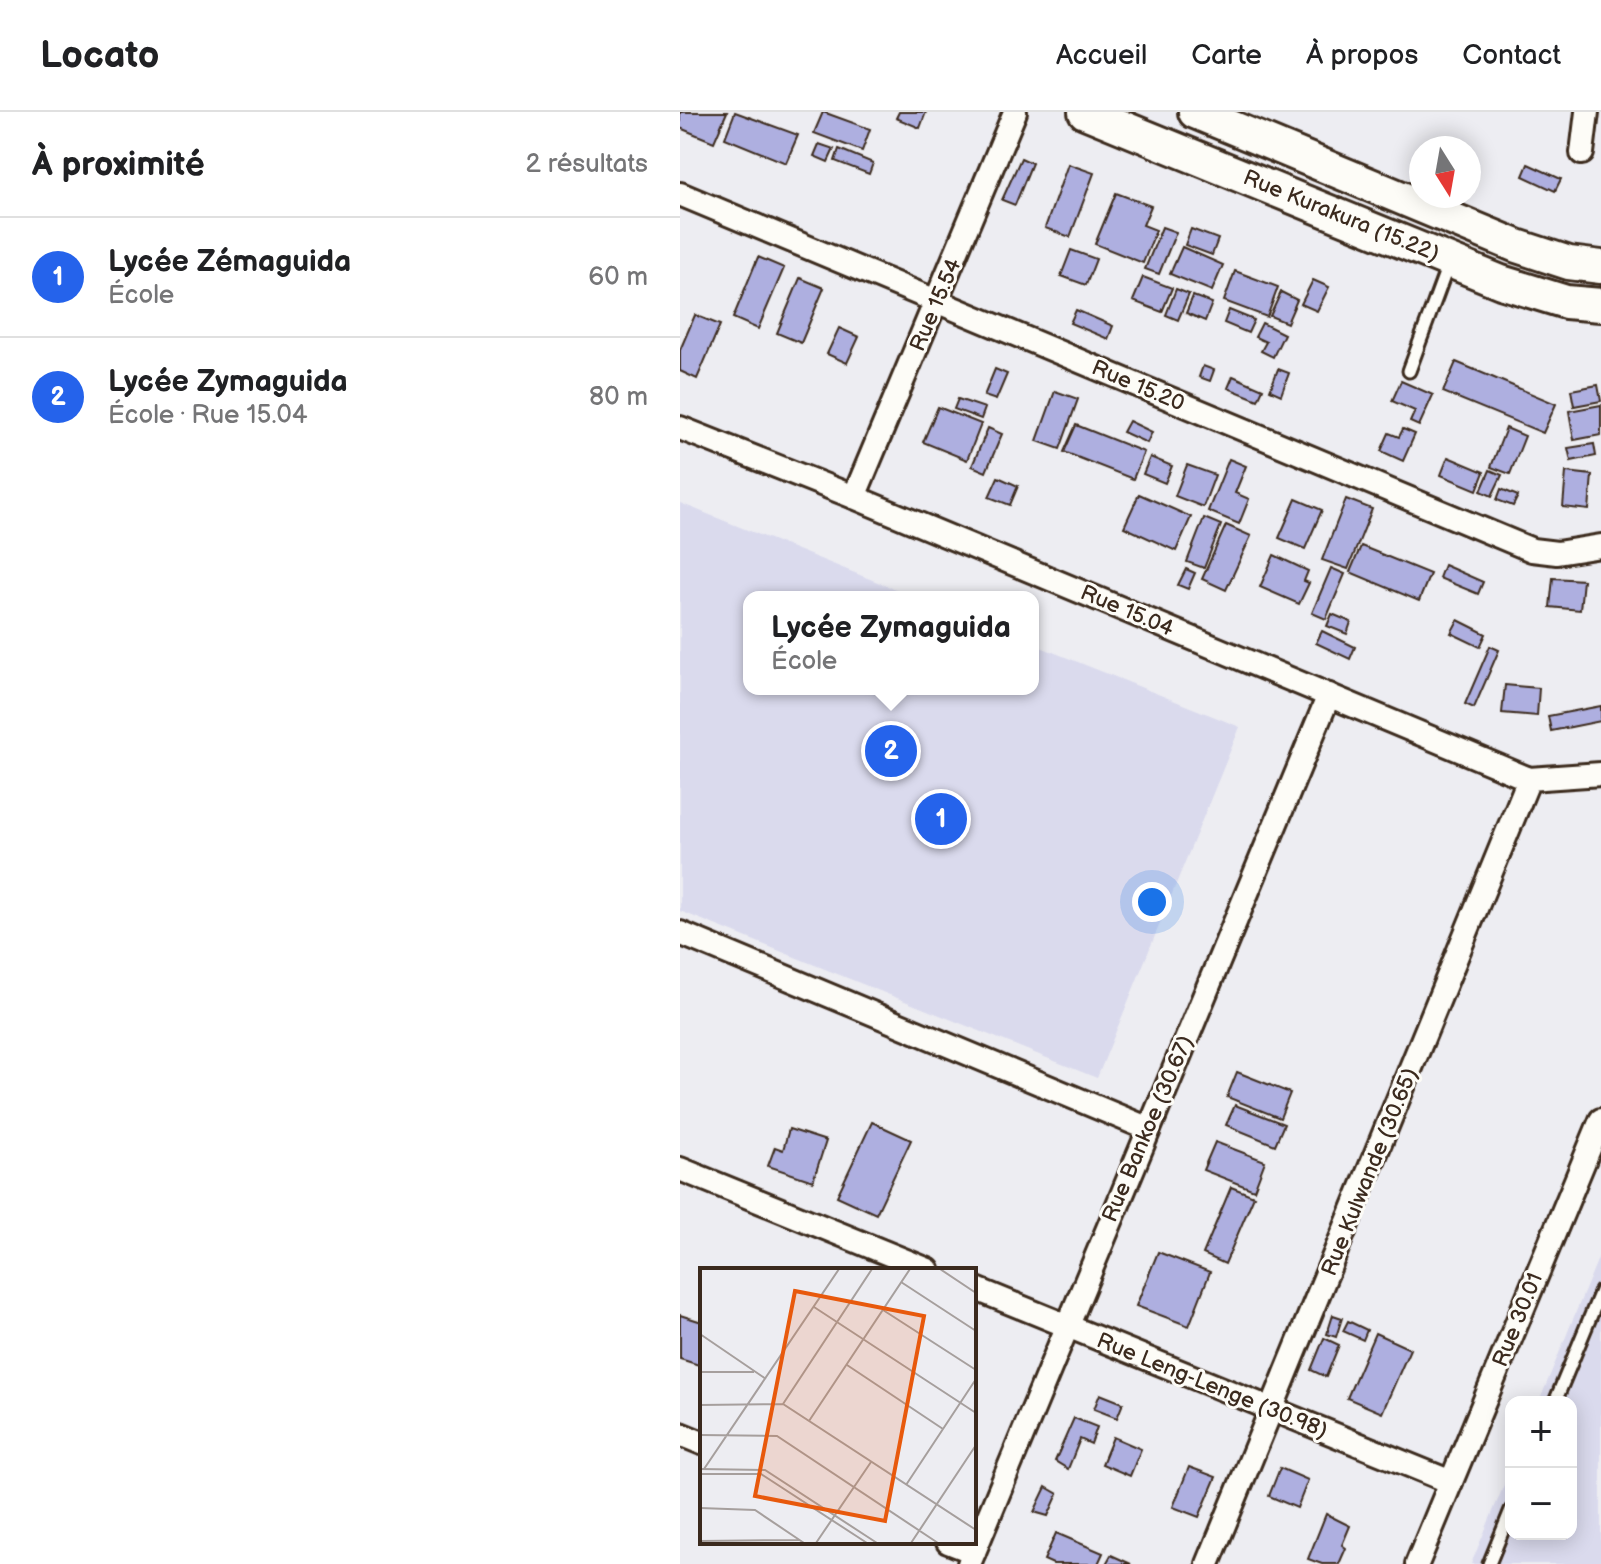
<!DOCTYPE html>
<html lang="fr">
<head>
<meta charset="utf-8">
<style>
  :root { --surface:#fff; --page:#f6f6f6; --text:#202124; --muted:#757577; --line:#e0e0e0; --accent:#2563eb }
  body { margin:0; font-family:"Balsamiq Sans",sans-serif; background:var(--page); color:var(--text) }
  .controls { position:absolute; right:24px; bottom:24px; display:grid; overflow:hidden; border-radius:16px; box-shadow:0 4px 20px #0003 }
  .controls button { width:72px; height:72px; display:grid; place-items:center; padding:0; border:0; border-bottom:2px solid var(--line); background:var(--surface); color:var(--text); font:40px sans-serif }
  .compass { position:absolute; left:729px; top:24px; width:72px; height:72px; border-radius:50%; background:var(--surface); box-shadow:0 4px 20px #0003; rotate:169deg }
  .you { position:absolute; left:472px; top:790px; width:28px; height:28px; margin:-20px; border:6px solid #fff; border-radius:50%; background:#1a73e8; box-shadow:0 0 0 12px #1a73e833 }
  .badge { display:grid; place-items:center; width:52px; height:52px; border-radius:50%; background:var(--accent); color:#fff; font-size:26px; font-weight:700 }
  .pin { position:absolute; translate:-50% -50%; border:4px solid #fff; box-shadow:0 2px 8px #0006 }
  .popup { position:absolute; left:63px; top:479px; width:296px; height:104px; box-sizing:border-box; display:grid; place-content:center; border-radius:16px; background:var(--surface); filter:drop-shadow(0 2px 6px #0005); font-size:26px; white-space:nowrap; color:var(--muted) }
  .popup b { font-size:30px; color:var(--text) }
  .popup::after { content:''; position:absolute; left:50%; top:100%; margin-left:-16px; border:16px solid transparent; border-top-color:var(--surface) }
  .list { margin:0; padding:0; list-style:none }
  h2 { display:flex; justify-content:space-between; align-items:center; height:104px; margin:0; padding:0 32px; font-size:34px }
  h2 small { font-size:26px; font-weight:400; color:var(--muted) }
  .list li { display:grid; grid-template-columns:52px 1fr auto; gap:24px; align-items:center; box-sizing:border-box; height:120px; padding:0 32px; border-top:2px solid var(--line) }
  .list b { display:block; font-size:30px; white-space:nowrap }
  .list p { margin:0; font-size:26px; white-space:nowrap; color:var(--muted) }
  .list em { font-size:26px; font-style:normal; color:var(--muted) }
  .map { position:relative; flex:none; width:921px; height:1452px; overflow:hidden }
  header { display:flex; align-items:center; gap:48px; box-sizing:border-box; height:112px; padding:0 40px; background:var(--surface); border-bottom:2px solid var(--line) }
  header strong { font-size:38px }
  nav { display:flex; gap:44px; margin-inline-start:auto; font-size:28px }
  main { display:flex }
  aside { flex:1; background:var(--surface) }
  .map>svg:first-child { display:block }
</style>
</head>
<body>
<header>
<strong>Locato</strong>
<nav><a>Accueil</a><a>Carte</a><a>À propos</a><a>Contact</a></nav>
</header>
<main>
<aside>
<h2>À proximité<small>2 résultats</small></h2>
<ul class="list">
<li><span class="badge">1</span><div><b>Lycée Zémaguida</b><p>École</p></div><em>60 m</em></li>
<li><span class="badge">2</span><div><b>Lycée Zymaguida</b><p>École · Rue 15.04</p></div><em>80 m</em></li>
</ul>
</aside>
<div class="map">
<svg width="921" height="1452" viewBox="0 0 921 1452">
  <rect width="100%" height="100%" fill="#ededf2"/>
  <filter id="ink" filterUnits="userSpaceOnUse"><feTurbulence type="fractalNoise" baseFrequency=".0125" numOctaves="2"/><feDisplacementMap in="SourceGraphic" scale="16" xChannelSelector="R" yChannelSelector="G"/><feConvolveMatrix kernelMatrix="1 2 1 2 8 2 1 2 1" color-interpolation-filters="sRGB"/></filter>
  <g filter="url(#ink)">
    <!-- built -->
    <g fill="#dadaed">
      <path d="M 0,391 L 235,485 L 69,485 L 69,577 L 353,577 L 353,532 L 560,615 L 417,966 L 0,799 Z"/>
      <path d="M 921,1139 L 921,1452 L 791,1452 L 831,1356 L 831,1422 L 891,1422 L 891,1290 L 859,1290 Z"/>
    </g>
    <!-- building -->
    <g fill="#aeafe0" stroke="#3b2a1e" stroke-width="2">
      <path d="M 0,0 L 47,0 L 34,30 L 0,16 Z"/>
      <path d="M 55,0 L 118,23 L 106,51 L 45,26 Z"/>
      <path d="M 143,0 L 190,17 L 182,39 L 134,21 Z"/>
      <path d="M 219,0 L 246,0 L 240,16 L 216,6 Z"/>
      <path d="M 139,32 L 154,37 L 148,50 L 134,44 Z"/>
      <path d="M 159,37 L 193,51 L 189,62 L 155,49 Z"/>
      <path d="M 341,46 L 352,51 L 335,93 L 322,88 Z"/>
      <path d="M 388,52 L 414,61 L 390,125 L 365,116 Z"/>
      <path d="M 848,52 L 881,67 L 875,79 L 843,64 Z"/>
      <path d="M 436,81 L 471,94 L 463,113 L 476,118 L 463,151 L 415,132 Z"/>
      <path d="M 482,115 L 496,120 L 479,162 L 465,157 Z"/>
      <path d="M 511,117 L 538,127 L 532,143 L 505,133 Z"/>
      <path d="M 502,135 L 543,153 L 532,179 L 490,162 Z"/>
      <path d="M 391,138 L 416,147 L 406,173 L 381,164 Z"/>
      <path d="M 78,145 L 104,156 L 78,217 L 53,206 Z"/>
      <path d="M 555,159 L 598,175 L 587,205 L 544,189 Z"/>
      <path d="M 463,165 L 492,176 L 482,200 L 453,189 Z"/>
      <path d="M 120,166 L 144,176 L 121,231 L 97,221 Z"/>
      <path d="M 633,168 L 649,175 L 637,199 L 621,192 Z"/>
      <path d="M 496,177 L 509,182 L 498,208 L 486,203 Z"/>
      <path d="M 601,180 L 617,188 L 607,211 L 590,204 Z"/>
      <path d="M 513,184 L 532,191 L 525,209 L 506,201 Z"/>
      <path d="M 396,198 L 433,214 L 428,227 L 390,211 Z"/>
      <path d="M 549,198 L 574,208 L 568,221 L 544,211 Z"/>
      <path d="M 15,203 L 40,213 L 17,267 L 0,259 L 0,238 Z"/>
      <path d="M 582,211 L 604,222 L 593,245 L 581,239 L 586,230 L 575,225 Z"/>
      <path d="M 159,216 L 179,225 L 167,251 L 147,242 Z"/>
      <path d="M 776,250 L 876,292 L 863,321 L 763,280 Z"/>
      <path d="M 523,254 L 534,258 L 530,269 L 519,265 Z"/>
      <path d="M 315,257 L 327,262 L 316,288 L 304,284 Z"/>
      <path d="M 598,257 L 609,261 L 601,283 L 590,278 Z"/>
      <path d="M 553,264 L 583,277 L 578,288 L 548,276 Z"/>
      <path d="M 721,269 L 753,283 L 739,314 L 730,310 L 735,299 L 712,289 Z"/>
      <path d="M 918,273 L 921,289 L 894,294 L 891,278 Z"/>
      <path d="M 375,279 L 398,287 L 380,337 L 357,329 Z"/>
      <path d="M 278,287 L 305,296 L 301,307 L 274,297 Z"/>
      <path d="M 921,293 L 921,323 L 894,328 L 889,299 Z"/>
      <path d="M 258,295 L 301,312 L 287,348 L 243,330 Z"/>
      <path d="M 449,309 L 472,320 L 467,331 L 443,320 Z"/>
      <path d="M 396,313 L 464,340 L 453,367 L 384,340 Z"/>
      <path d="M 308,316 L 322,322 L 306,360 L 292,354 Z"/>
      <path d="M 826,316 L 845,324 L 830,362 L 811,355 Z"/>
      <path d="M 723,317 L 735,322 L 723,349 L 701,339 L 709,321 L 719,325 Z"/>
      <path d="M 914,332 L 916,344 L 891,349 L 888,336 Z"/>
      <path d="M 470,345 L 492,354 L 485,371 L 463,362 Z"/>
      <path d="M 768,345 L 804,360 L 797,378 L 761,363 Z"/>
      <path d="M 549,347 L 566,354 L 555,381 L 569,387 L 559,412 L 528,399 Z"/>
      <path d="M 507,353 L 535,363 L 523,395 L 495,384 Z"/>
      <path d="M 810,358 L 822,363 L 812,384 L 801,379 Z"/>
      <path d="M 886,360 L 912,363 L 909,398 L 883,395 Z"/>
      <path d="M 318,365 L 338,374 L 330,393 L 309,385 Z"/>
      <path d="M 821,377 L 838,384 L 833,394 L 817,388 Z"/>
      <path d="M 459,382 L 511,405 L 496,439 L 444,415 Z"/>
      <path d="M 616,387 L 642,398 L 625,437 L 599,426 Z"/>
      <path d="M 666,387 L 692,397 L 668,457 L 642,448 Z"/>
      <path d="M 524,406 L 541,413 L 524,456 L 507,450 Z"/>
      <path d="M 546,413 L 571,424 L 546,478 L 522,467 Z"/>
      <path d="M 681,434 L 750,462 L 739,489 L 670,460 Z"/>
      <path d="M 594,443 L 628,459 L 624,469 L 629,471 L 619,492 L 580,475 Z"/>
      <path d="M 764,453 L 803,470 L 798,482 L 759,466 Z"/>
      <path d="M 651,456 L 665,462 L 646,507 L 632,501 Z"/>
      <path d="M 506,457 L 515,461 L 508,477 L 498,473 Z"/>
      <path d="M 873,466 L 903,468 L 900,498 L 870,495 Z"/>
      <path d="M 652,502 L 671,510 L 667,522 L 647,514 Z"/>
      <path d="M 778,508 L 806,522 L 800,535 L 771,521 Z"/>
      <path d="M 642,519 L 675,535 L 670,547 L 636,531 Z"/>
      <path d="M 810,534 L 819,538 L 794,596 L 785,592 Z"/>
      <path d="M 825,573 L 859,576 L 857,604 L 822,601 Z"/>
      <path d="M 921,594 L 921,609 L 871,619 L 868,604 Z"/>
      <path d="M 557,960 L 610,981 L 600,1006 L 547,985 Z"/>
      <path d="M 555,993 L 604,1012 L 595,1033 L 546,1013 Z"/>
      <path d="M 192,1010 L 231,1028 L 196,1102 L 157,1084 Z"/>
      <path d="M 109,1017 L 146,1029 L 133,1069 L 88,1054 L 95,1035 L 103,1038 Z"/>
      <path d="M 535,1030 L 585,1049 L 574,1078 L 523,1058 Z"/>
      <path d="M 551,1075 L 574,1084 L 545,1152 L 523,1142 Z"/>
      <path d="M 478,1140 L 530,1160 L 509,1214 L 456,1194 Z"/>
      <path d="M 0,1203 L 22,1210 L 22,1254 L 0,1247 Z"/>
      <path d="M 653,1203 L 662,1206 L 656,1225 L 647,1222 Z"/>
      <path d="M 668,1209 L 687,1218 L 683,1228 L 663,1219 Z"/>
      <path d="M 695,1221 L 730,1237 L 702,1301 L 667,1286 Z"/>
      <path d="M 644,1226 L 659,1233 L 646,1265 L 631,1258 Z"/>
      <path d="M 420,1282 L 443,1291 L 437,1306 L 414,1297 Z"/>
      <path d="M 394,1306 L 417,1315 L 411,1332 L 400,1327 L 388,1357 L 375,1349 Z"/>
      <path d="M 433,1325 L 461,1337 L 450,1364 L 422,1352 Z"/>
      <path d="M 509,1355 L 536,1365 L 519,1405 L 493,1395 Z"/>
      <path d="M 600,1356 L 628,1368 L 617,1396 L 589,1384 Z"/>
      <path d="M 366,1375 L 378,1382 L 368,1404 L 354,1400 Z"/>
      <path d="M 646,1402 L 670,1414 L 662,1433 L 666,1436 L 659,1452 L 642,1452 L 628,1447 Z"/>
      <path d="M 376,1421 L 423,1441 L 418,1452 L 373,1452 L 364,1448 Z"/>
      <path d="M 431,1443 L 451,1452 L 426,1452 Z"/>
    </g>
    <g fill="none" stroke-linecap="round" stroke-linejoin="round">
      <!-- lane casing -->
      <g stroke="#3b2a1e" stroke-width="17">
        <g id="lane">
          <path d="M 729,259 L 768,153"/>
          <path d="M 875,1290 L 921,1179"/>
          <path d="M 809,1452 L 831,1398"/>
        </g>
      </g>
      <!-- street casing -->
      <g stroke="#3b2a1e" stroke-width="28">
        <g id="street">
          <path d="M 902,41 L 907,0"/>
          <path d="M 0,82 L 852,438 L 877,441 L 921,434"/>
          <path d="M 0,316 L 174,385 L 849,667 L 921,662"/>
          <path d="M 174,385 L 335,0"/>
          <path d="M 0,821 L 469,1017"/>
          <path d="M 0,1057 L 248,1158"/>
          <path d="M 294,1176 L 771,1370"/>
          <path d="M 0,1322 L 22,1331"/>
          <path d="M 268,1430 L 294,1440"/>
          <path d="M 289,1452 L 649,583"/>
          <path d="M 528,1452 L 849,667"/>
          <path d="M 737,1452 L 921,1008"/>
        </g>
      </g>
      <!-- secondary casing -->
      <g stroke="#3b2a1e" stroke-width="38">
        <g id="secondary">
          <path d="M 405,0 L 821,170 L 886,190 L 921,193"/>
          <path d="M 515,0 L 837,134 L 889,151 L 921,155"/>
        </g>
      </g>
      <!-- lane -->
      <use href="#lane" stroke="#fdfcf7" stroke-width="11"/>
      <!-- street -->
      <use href="#street" stroke="#fdfcf7" stroke-width="22"/>
      <!-- secondary -->
      <use href="#secondary" stroke="#fdfcf7" stroke-width="32"/>
    </g>
  </g>
  <g text-anchor="middle" dominant-baseline="central" stroke-width="6" stroke-linejoin="round" paint-order="stroke">
    <!-- street labels -->
    <g font-size="22" fill="#3b2a1e" stroke="#fdfcf7">
      <text transform="translate(661 104) rotate(22)">Rue Kurakura (15.22)</text>
      <text transform="translate(256 193) rotate(-67)">Rue 15.54</text>
      <text transform="translate(458 274) rotate(23)">Rue 15.20</text>
      <text transform="translate(447 499) rotate(23)">Rue 15.04</text>
      <text transform="translate(468 1017) rotate(-67)">Rue Bankoe (30.67)</text>
      <text transform="translate(690 1060) rotate(-68)">Rue Kulwande (30.65)</text>
      <text transform="translate(838 1208) rotate(-68)">Rue 30.01</text>
      <text transform="translate(532 1274) rotate(22)">Rue Leng-Lenge (30.98)</text>
    </g>
  </g>
  <!-- overview -->
  <g transform="translate(20 1156)">
    <rect width="276" height="276" fill="#ededf2"/>
    <path fill="none" stroke="#a69f9d" stroke-width="2" d="M 240,1 L 276,25M 201,14 L 276,63M 114,39 L 276,145M 183,42 L 276,102M 0,66 L 66,111M 147,97 L 243,161M 0,104 L 54,104M 83,136 L 172,1M 0,137 L 83,136 L 276,262M 109,153 L 210,1M 0,167 L 77,168 L 238,275M 0,201 L 65,202 L 177,275M 4,201 L 139,1M 0,206 L 61,206 L 167,275M 206,217 L 276,111M 0,240 L 55,242 L 104,275M 0,273 L 98,272M 116,275 L 171,194M 211,275 L 276,177"/>
    <path fill="#e8590c" fill-opacity="0.15" stroke="#e8590c" stroke-width="4" d="M 95,23 L 224,48 L 185,253 L 55,228 Z"/>
    <rect width="276" height="276" fill="none" stroke="#3b2a1e" stroke-width="4"/>
  </g>
</svg>
<div class="controls">
<button>+</button>
<button>−</button>
</div>
<svg class="compass" viewBox="-18 -18 36 36"><path d="M0-13l5 13h-10z" fill="#e53935"/><path d="M0 13l5-13h-10z" fill="#757577"/></svg>
<div class="you"></div>
<div class="pin badge" style="left:261px;top:707px">1</div>
<div class="pin badge" style="left:211px;top:639px">2</div>
<div class="popup"><b>Lycée Zymaguida</b>École</div>
</div>
</main>
</body>
</html>
